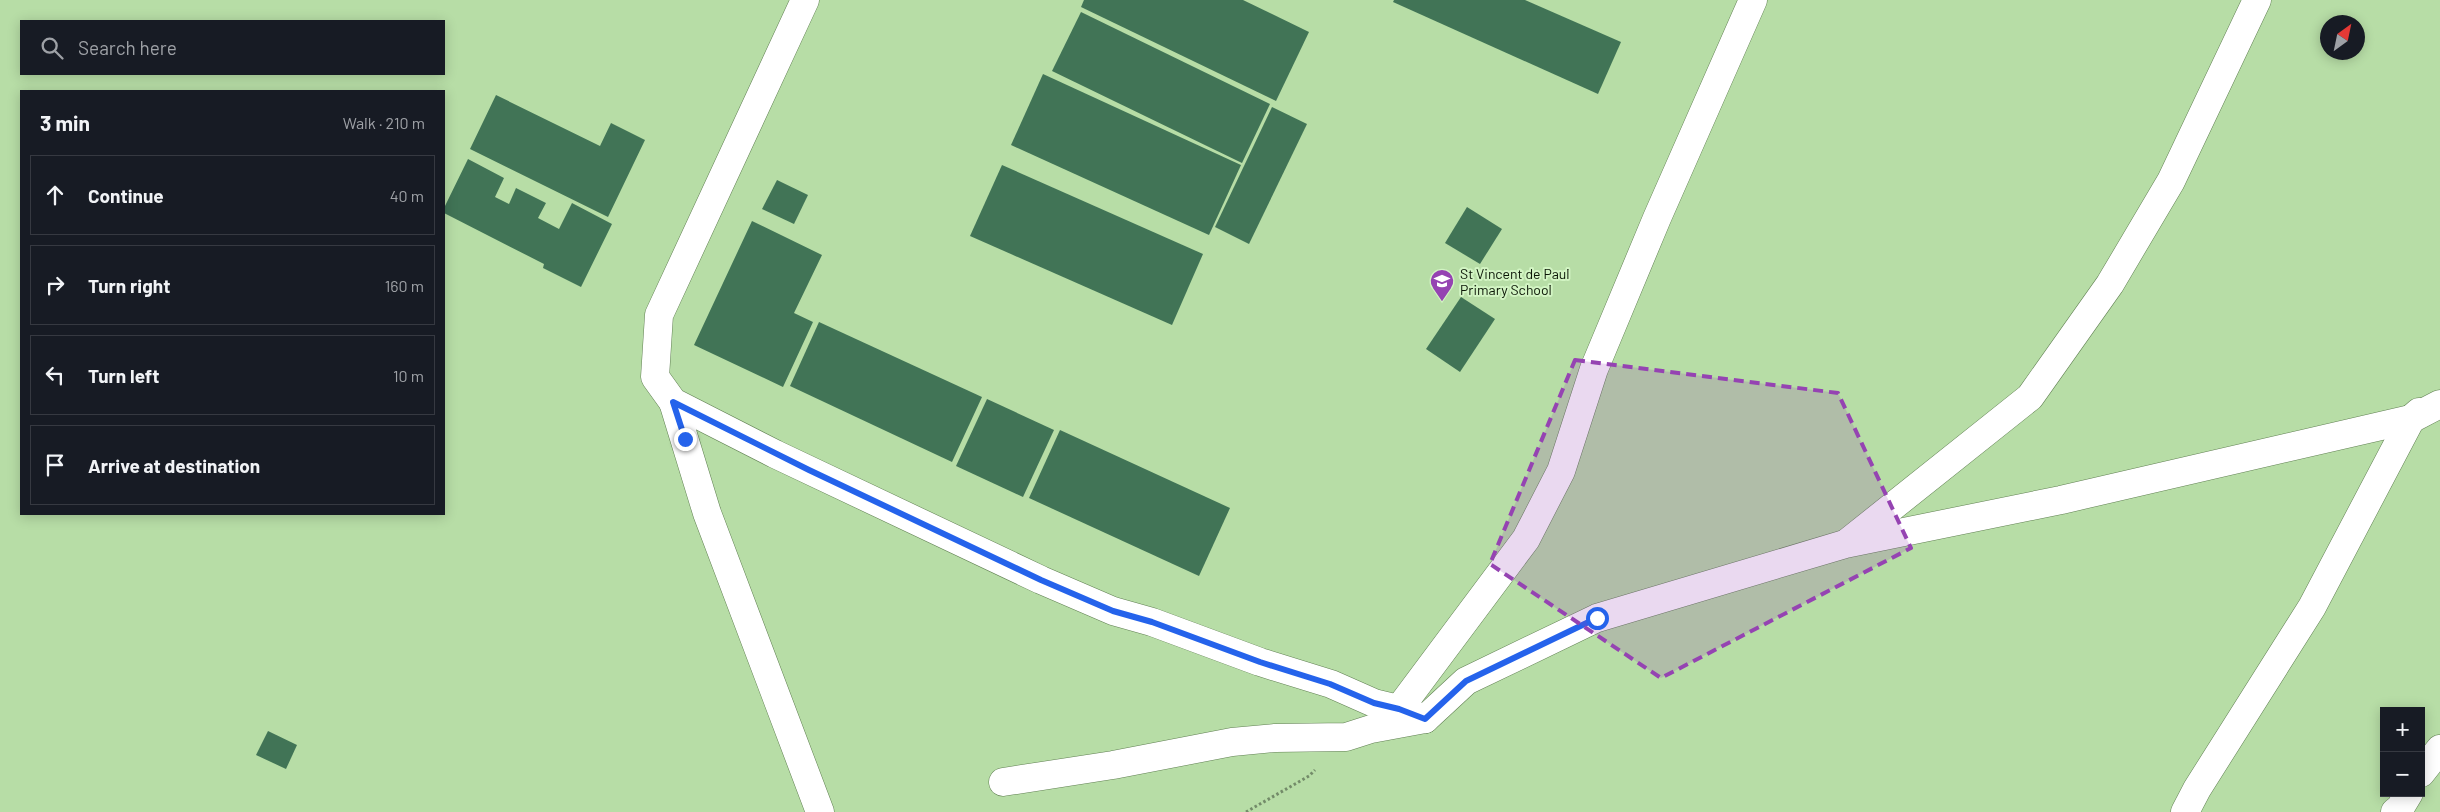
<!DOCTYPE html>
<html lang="en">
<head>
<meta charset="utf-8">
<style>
  :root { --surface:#171b24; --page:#20242c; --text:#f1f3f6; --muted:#9ea1a6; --line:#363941 }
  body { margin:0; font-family:Barlow,sans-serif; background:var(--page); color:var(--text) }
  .controls { position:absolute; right:15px; bottom:15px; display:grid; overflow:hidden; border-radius:0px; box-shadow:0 2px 12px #0003 }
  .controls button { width:45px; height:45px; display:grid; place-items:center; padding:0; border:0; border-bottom:1px solid var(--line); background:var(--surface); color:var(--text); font:25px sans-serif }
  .compass { position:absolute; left:2320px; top:15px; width:45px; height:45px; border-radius:50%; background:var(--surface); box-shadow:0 2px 12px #0003; rotate:33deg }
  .stop { position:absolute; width:15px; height:15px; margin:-11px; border:4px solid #2563eb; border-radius:50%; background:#fff }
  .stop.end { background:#2563eb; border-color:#fff; box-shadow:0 1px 5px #0008 }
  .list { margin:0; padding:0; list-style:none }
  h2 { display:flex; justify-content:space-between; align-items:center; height:65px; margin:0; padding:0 20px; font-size:21px }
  h2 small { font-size:16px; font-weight:400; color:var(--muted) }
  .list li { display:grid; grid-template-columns:32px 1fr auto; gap:15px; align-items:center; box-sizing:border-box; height:80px; margin:0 10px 10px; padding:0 10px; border:1px solid var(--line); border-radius:0px }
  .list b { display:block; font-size:19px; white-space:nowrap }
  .list em { font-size:16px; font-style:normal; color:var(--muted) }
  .icon { flex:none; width:28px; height:28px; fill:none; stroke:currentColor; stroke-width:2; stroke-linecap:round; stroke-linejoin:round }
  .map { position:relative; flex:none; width:2440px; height:812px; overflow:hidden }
  .search { position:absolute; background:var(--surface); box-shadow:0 2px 12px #0003; left:20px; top:20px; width:425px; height:55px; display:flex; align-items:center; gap:12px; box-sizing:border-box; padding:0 18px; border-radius:0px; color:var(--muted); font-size:19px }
  .panel { position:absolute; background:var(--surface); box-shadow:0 2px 12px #0003; left:20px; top:90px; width:425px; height:425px; border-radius:0px }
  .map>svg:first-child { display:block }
</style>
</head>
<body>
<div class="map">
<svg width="2440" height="812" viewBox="0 0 2440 812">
  <rect width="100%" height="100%" fill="#c5e7b6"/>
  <!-- built -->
  <path fill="#b7dda6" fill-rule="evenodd" d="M 0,0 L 2440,0 L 2440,812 L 0,812 ZM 21,21 L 444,21 L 444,74 L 21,74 ZM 2328,22 L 2358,22 L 2358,52 L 2328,52 ZM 21,91 L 444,91 L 444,514 L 21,514 ZM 2384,711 L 2421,711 L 2421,793 L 2384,793 Z"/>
  <!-- building -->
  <g fill="#417456">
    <path d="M 1084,0 L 1243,0 L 1309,32 L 1276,101 L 1081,7 Z"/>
    <path d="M 1394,0 L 1525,0 L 1621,42 L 1598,94 L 1393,2 Z"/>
    <path d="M 1081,12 L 1270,104 L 1242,163 L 1052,71 Z"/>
    <path d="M 1043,74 L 1241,165 L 1209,235 L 1011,145 Z"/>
    <path d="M 496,95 L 600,146 L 611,123 L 645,140 L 608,217 L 470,149 Z"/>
    <path d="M 1272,107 L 1307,124 L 1249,244 L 1215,227 Z"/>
    <path d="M 468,159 L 504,178 L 495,197 L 509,204 L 516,188 L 546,203 L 538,218 L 559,229 L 572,203 L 612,224 L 581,287 L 543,268 L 544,264 L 444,213 L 444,208 Z"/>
    <path d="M 1002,165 L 1203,254 L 1172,325 L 970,236 Z"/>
    <path d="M 777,180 L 808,195 L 794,224 L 762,209 Z"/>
    <path d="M 1467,207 L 1502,229 L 1480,264 L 1445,243 Z"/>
    <path d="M 752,221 L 822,255 L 794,313 L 813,322 L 783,387 L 694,345 Z"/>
    <path d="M 1461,297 L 1495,319 L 1460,372 L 1426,349 Z"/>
    <path d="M 819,322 L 982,397 L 952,462 L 790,386 Z"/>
    <path d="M 987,399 L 1054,430 L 1023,497 L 956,466 Z"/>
    <path d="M 1060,430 L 1230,508 L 1199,576 L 1029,498 Z"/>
    <path d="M 268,731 L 297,745 L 286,769 L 256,755 Z"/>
  </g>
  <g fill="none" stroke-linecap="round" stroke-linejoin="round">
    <!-- minor casing -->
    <g stroke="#618053" stroke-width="29">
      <g id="minor">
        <path d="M 805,0 L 659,315 L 655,377 L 673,402 L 775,454 L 1041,580 L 1113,611 L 1152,622 L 1260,662 L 1331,684 L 1374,703 L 1399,709 L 1425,719 L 1466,681 L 1597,618 L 1845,544 L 2061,500 L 2411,419 L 2440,404"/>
        <path d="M 673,402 L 707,513 L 820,812"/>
        <path d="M 1848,542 L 2030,397 L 2110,284 L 2171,181 L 2257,0"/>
        <path d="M 1399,709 L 1526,539 L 1561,471 L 1594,369 L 1657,218 L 1753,0"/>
        <path d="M 2421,773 L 2440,749"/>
        <path d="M 1003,782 L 1113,765 L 1232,742 L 1275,738 L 1346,737 L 1371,729 L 1425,719"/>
        <path d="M 2185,812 L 2197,789 L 2312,607 L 2411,419 L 2419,412"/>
        <path d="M 2395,812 L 2400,808 L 2409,793"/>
      </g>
    </g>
    <!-- path -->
    <path stroke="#738b69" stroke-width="3" stroke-dasharray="2.5 2.5" stroke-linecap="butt" d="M 1246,812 L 1309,776 L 1315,770"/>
    <!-- minor -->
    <use href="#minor" stroke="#fff" stroke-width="28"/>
  </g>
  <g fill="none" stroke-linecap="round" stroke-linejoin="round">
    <!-- route -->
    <path stroke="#2563eb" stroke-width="6" d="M 685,439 L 673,402 L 809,470 L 1041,580 L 1113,611 L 1152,622 L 1260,662 L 1330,684 L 1374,703 L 1399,709 L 1425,719 L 1466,681 L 1597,618"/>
  </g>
  <!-- marked area -->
  <path fill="#9543b2" fill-opacity="0.2" stroke="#9543b2" stroke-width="4" stroke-dasharray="10 6" stroke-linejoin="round" d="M 1575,360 L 1838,393 L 1911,548 L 1661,678 L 1490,564 Z"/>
  <!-- icons -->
  <defs>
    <g id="school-pin" transform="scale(1.25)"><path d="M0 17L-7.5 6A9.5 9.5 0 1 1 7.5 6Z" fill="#9543b2" stroke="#d2f4c3"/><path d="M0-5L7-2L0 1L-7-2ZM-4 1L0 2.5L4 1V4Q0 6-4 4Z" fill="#fff"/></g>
  </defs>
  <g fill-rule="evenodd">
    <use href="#school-pin" x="1442" y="281"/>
  </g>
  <g text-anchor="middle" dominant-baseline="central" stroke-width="4" stroke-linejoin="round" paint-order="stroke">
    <!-- poi labels -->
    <g font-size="14" fill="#0a1505" stroke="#d2f4c3" text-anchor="start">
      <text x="1460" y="273">St Vincent de Paul<tspan x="1460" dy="16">Primary School</tspan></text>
    </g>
  </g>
</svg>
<div class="controls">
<button>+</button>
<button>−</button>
</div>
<svg class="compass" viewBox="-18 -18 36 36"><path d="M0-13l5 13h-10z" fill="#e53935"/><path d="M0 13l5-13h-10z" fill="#9ea1a6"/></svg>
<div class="stop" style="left:1597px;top:618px"></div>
<div class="stop end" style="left:685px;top:439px"></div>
<div class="search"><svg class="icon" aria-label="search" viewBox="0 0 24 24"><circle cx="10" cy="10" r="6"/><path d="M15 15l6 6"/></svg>Search here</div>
<section class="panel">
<h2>3 min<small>Walk · 210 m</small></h2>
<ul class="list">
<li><svg class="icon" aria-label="ahead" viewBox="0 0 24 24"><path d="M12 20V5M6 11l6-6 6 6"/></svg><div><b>Continue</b></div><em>40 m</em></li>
<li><svg class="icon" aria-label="right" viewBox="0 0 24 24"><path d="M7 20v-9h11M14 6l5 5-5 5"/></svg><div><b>Turn right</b></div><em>160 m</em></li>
<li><svg class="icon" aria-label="left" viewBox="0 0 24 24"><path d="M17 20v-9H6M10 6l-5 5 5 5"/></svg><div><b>Turn left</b></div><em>10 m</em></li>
<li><svg class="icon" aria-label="arrive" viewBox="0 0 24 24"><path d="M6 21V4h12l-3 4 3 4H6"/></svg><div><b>Arrive at destination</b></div></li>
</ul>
</section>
</div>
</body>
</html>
